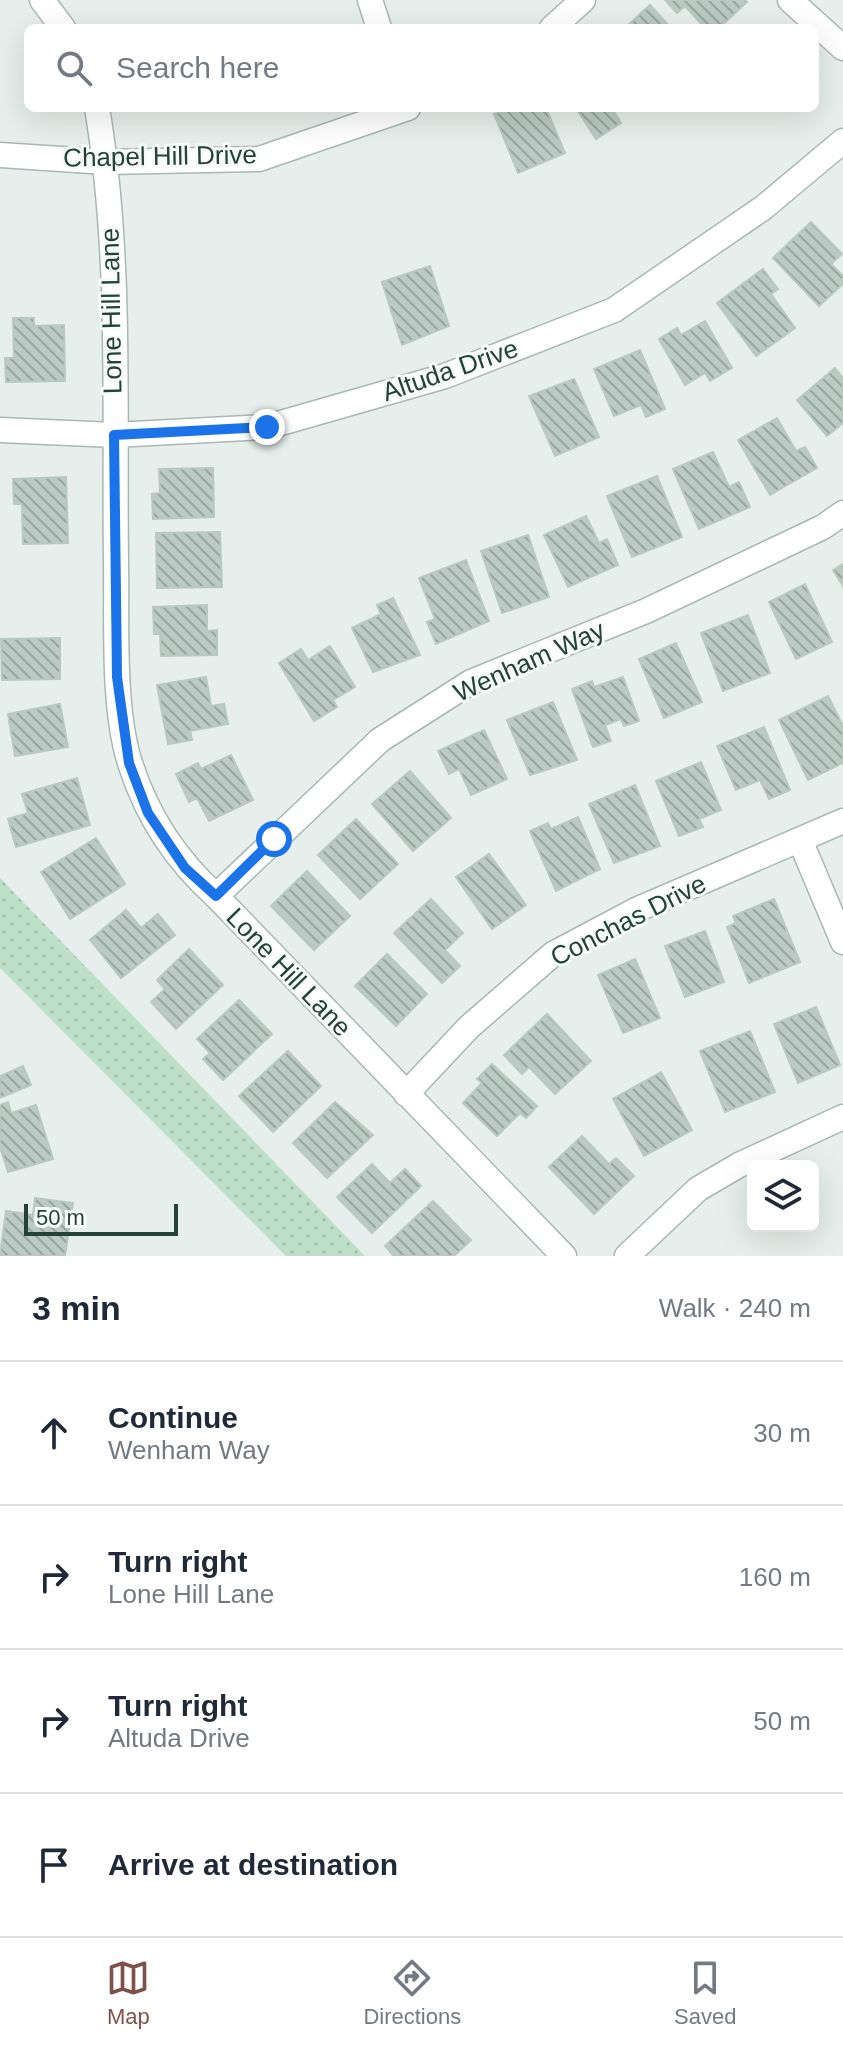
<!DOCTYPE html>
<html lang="en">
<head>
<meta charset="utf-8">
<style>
  :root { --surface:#fff; --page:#f6f6f7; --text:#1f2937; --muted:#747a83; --line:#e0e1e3; --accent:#7f5249 }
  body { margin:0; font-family:Arial,sans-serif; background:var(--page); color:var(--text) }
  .controls { position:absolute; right:24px; bottom:24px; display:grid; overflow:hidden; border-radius:12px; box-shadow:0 8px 32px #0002 }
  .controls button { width:72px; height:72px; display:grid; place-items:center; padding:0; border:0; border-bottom:2px solid var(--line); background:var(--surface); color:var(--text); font:40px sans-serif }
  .scale { position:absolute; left:24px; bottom:20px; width:154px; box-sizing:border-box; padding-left:8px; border:4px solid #24423a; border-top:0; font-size:22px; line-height:28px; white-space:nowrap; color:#24423a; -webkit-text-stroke:6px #f7fbf9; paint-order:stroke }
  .stop { position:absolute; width:24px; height:24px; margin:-18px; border:6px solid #1a73e8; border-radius:50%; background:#fff }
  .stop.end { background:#1a73e8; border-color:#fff; box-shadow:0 2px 8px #0008 }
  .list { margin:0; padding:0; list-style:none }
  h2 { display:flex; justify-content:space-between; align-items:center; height:104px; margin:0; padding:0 32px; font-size:34px }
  h2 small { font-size:26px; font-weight:400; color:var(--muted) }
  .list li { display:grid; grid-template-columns:52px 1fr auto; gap:24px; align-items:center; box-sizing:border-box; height:144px; padding:0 32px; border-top:2px solid var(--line) }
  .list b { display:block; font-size:30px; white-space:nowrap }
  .list p { margin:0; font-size:26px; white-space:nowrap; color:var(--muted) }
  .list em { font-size:26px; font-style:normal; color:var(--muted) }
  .icon { flex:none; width:44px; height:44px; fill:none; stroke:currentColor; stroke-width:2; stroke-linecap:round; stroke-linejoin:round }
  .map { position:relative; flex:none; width:843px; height:1256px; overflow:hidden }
  .search { position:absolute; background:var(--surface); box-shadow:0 8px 32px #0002; left:24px; right:24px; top:24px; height:88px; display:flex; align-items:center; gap:20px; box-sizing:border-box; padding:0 28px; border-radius:12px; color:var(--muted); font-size:30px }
  .sheet { height:680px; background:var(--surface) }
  nav { display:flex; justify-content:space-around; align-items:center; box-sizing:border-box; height:112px; border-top:2px solid var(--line); background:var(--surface); font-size:22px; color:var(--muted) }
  nav a { display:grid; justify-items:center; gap:4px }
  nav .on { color:var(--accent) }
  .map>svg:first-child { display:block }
</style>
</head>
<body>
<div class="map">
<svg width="843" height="1256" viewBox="0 0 843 1256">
  <defs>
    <pattern id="grass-dots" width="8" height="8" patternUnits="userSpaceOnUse" patternTransform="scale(2)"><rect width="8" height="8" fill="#bfe0c8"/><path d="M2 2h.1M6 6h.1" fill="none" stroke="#a4c1ad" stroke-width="1.8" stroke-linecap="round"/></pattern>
    <pattern id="building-back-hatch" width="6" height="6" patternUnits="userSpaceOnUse" patternTransform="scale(2)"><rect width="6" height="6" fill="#bbcac4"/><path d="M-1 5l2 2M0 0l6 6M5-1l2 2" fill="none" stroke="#98a6a0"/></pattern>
  </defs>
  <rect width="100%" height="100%" fill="#e6efeb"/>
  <!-- grass -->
  <path fill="url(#grass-dots)" d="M 0,878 L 365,1256 L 286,1256 L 0,968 Z"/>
  <!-- building -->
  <g fill="url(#building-back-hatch)" stroke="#b8c9c2" stroke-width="2">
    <path d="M 665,0 L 745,0 L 747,2 L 719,28 L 705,28 L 685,6 L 677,13 Z"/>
    <path d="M 650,5 L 671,28 L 625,28 Z"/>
    <path d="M 508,108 L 546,108 L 565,153 L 518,173 L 494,114 Z"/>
    <path d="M 576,108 L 615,108 L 613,110 L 621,123 L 596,139 Z"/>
    <path d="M 811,222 L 842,254 L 831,264 L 843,276 L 843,284 L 819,306 L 773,258 Z"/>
    <path d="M 430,266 L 449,326 L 402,345 L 382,282 Z"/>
    <path d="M 763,269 L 778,289 L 771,294 L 795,328 L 756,356 L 717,303 Z"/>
    <path d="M 13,318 L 34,318 L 34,326 L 64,325 L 65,381 L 6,382 L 5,358 L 14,358 Z"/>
    <path d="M 705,321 L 732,368 L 710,381 L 705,373 L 685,385 L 659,339 L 677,328 L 681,335 Z"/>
    <path d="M 640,350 L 665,409 L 646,417 L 641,405 L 614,416 L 594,369 Z"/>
    <path d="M 835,368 L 843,378 L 843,423 L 827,436 L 797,400 Z"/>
    <path d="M 574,379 L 599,437 L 555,456 L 529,396 Z"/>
    <path d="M 777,418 L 796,451 L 805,447 L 817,468 L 770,495 L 738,440 Z"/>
    <path d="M 713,452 L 729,487 L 739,482 L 750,507 L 699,529 L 673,469 Z"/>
    <path d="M 213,468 L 214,517 L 153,519 L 152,494 L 160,493 L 159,469 Z"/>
    <path d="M 657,476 L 682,537 L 632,557 L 607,496 Z"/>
    <path d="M 66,477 L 68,543 L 23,544 L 22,504 L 14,504 L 13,479 Z"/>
    <path d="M 586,516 L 599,543 L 607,539 L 618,565 L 568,587 L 544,535 Z"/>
    <path d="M 220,532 L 222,587 L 157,588 L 156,533 Z"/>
    <path d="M 528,535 L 549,597 L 502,613 L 481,551 Z"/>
    <path d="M 466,560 L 489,621 L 436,644 L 427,622 L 435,619 L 419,578 Z"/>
    <path d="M 843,564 L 843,586 L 833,570 Z"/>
    <path d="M 805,584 L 832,642 L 796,659 L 769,602 Z"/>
    <path d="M 393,598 L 420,655 L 373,672 L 352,628 L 381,614 L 377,605 Z"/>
    <path d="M 207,605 L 207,631 L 217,630 L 217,655 L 161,656 L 160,634 L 154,634 L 153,607 Z"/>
    <path d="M 748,615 L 770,673 L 723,691 L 701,633 Z"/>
    <path d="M 60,638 L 60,679 L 2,680 L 1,639 Z"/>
    <path d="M 676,643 L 702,702 L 664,718 L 639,659 Z"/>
    <path d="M 330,646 L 355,687 L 333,700 L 337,707 L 314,721 L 279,663 L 301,649 L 308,660 Z"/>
    <path d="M 206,677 L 211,706 L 224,704 L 228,724 L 190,731 L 192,740 L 168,744 L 157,685 Z"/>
    <path d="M 623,677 L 639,721 L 624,726 L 621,719 L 605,725 L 611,741 L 593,747 L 572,689 L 592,681 L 594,687 Z"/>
    <path d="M 828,696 L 843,726 L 843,763 L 808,780 L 779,720 Z"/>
    <path d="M 553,702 L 577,760 L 530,775 L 507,720 Z"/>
    <path d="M 60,704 L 68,747 L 15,756 L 8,714 Z"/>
    <path d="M 764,727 L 790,790 L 769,799 L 760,780 L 736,790 L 717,746 Z"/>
    <path d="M 484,730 L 507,779 L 471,795 L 459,769 L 449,774 L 438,751 Z"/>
    <path d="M 231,755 L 253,800 L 209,821 L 197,798 L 189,802 L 176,774 L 198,763 L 201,769 Z"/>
    <path d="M 701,762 L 721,810 L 699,819 L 703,827 L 679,836 L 656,781 Z"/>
    <path d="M 410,771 L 451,818 L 413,851 L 372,804 Z"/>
    <path d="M 77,778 L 90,825 L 16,847 L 8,819 L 28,813 L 22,794 Z"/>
    <path d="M 635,785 L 660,846 L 614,863 L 589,804 Z"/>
    <path d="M 578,817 L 600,869 L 556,891 L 530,831 L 548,823 L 551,829 Z"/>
    <path d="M 356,819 L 398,864 L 360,899 L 318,855 Z"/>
    <path d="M 96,838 L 125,884 L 70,919 L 41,872 Z"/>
    <path d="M 489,854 L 526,905 L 492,929 L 456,877 Z"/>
    <path d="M 307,871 L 350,916 L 314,950 L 271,906 Z"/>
    <path d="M 431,899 L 463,933 L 445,950 L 460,966 L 442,983 L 394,933 Z"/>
    <path d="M 774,899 L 800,962 L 749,983 L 727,927 L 736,923 L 733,916 Z"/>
    <path d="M 126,910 L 141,928 L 158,914 L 175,935 L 121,978 L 90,940 Z"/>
    <path d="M 705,931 L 724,982 L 685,997 L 665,946 Z"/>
    <path d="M 189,949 L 223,985 L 176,1029 L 151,1002 L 165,989 L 157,980 Z"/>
    <path d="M 387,954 L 427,994 L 396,1026 L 355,986 Z"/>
    <path d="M 635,959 L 660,1018 L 623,1033 L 598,975 Z"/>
    <path d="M 239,1000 L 272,1034 L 223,1080 L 203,1059 L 210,1053 L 197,1039 Z"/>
    <path d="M 816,1007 L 840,1065 L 798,1083 L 774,1024 Z"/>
    <path d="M 547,1014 L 591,1061 L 555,1094 L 529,1067 L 522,1074 L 504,1055 Z"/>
    <path d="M 750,1031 L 775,1092 L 725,1112 L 700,1051 Z"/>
    <path d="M 288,1051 L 321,1086 L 273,1132 L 239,1096 Z"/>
    <path d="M 492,1064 L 537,1106 L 526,1118 L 520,1113 L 497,1136 L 463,1103 L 482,1083 L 477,1079 Z"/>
    <path d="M 23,1066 L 31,1085 L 0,1098 L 0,1076 Z"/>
    <path d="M 661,1072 L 692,1130 L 644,1156 L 613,1099 Z"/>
    <path d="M 8,1102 L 11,1113 L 36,1105 L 53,1159 L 8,1172 L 0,1147 L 0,1105 Z"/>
    <path d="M 335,1102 L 373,1135 L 327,1178 L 293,1143 Z"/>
    <path d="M 582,1136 L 609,1164 L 616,1158 L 634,1176 L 594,1214 L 549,1167 Z"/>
    <path d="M 372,1164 L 390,1183 L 405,1169 L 421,1186 L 372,1233 L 337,1197 Z"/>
    <path d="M 35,1198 L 73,1203 L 65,1256 L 0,1256 L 6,1211 L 33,1215 Z"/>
    <path d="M 433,1201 L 471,1240 L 454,1256 L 394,1256 L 385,1246 Z"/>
  </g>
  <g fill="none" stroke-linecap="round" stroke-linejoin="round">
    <!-- minor casing -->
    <g stroke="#a8b8b2" stroke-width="27">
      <g id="minor">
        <path d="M 42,0 L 63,28"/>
        <path d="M 370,0 L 379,28"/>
        <path d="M 790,0 L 843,48"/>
        <path d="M 552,28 L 583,0"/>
        <path d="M 97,108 C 122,256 114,412 116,562 C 117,621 112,711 131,766 C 148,818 176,860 216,896 L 564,1256"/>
        <path d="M 0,155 L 106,162 L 259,159 L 408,108"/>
        <path d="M 0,430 L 114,435 L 267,427 L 445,376 L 614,310 L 763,208 L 843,141"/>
        <path d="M 800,840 L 843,942"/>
        <path d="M 216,896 L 380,740 L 471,682 L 646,611 L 823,527 L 843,513"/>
        <path d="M 406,1094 L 469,1027 L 553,954 L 636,910 L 843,821"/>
        <path d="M 627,1256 L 698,1189 L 739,1165 L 843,1117"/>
      </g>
    </g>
    <!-- minor -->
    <use href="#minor" stroke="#fff" stroke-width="24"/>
  </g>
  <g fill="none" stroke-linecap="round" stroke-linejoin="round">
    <!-- route -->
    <path stroke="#1a73e8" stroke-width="10" d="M 267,427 L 114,435 L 117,677 L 129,763 L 148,813 L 185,868 L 216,896 L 274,839"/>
  </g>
  <g text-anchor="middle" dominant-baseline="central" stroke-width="6" stroke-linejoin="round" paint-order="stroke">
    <!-- street labels -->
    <g font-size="26" fill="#24423a" stroke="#f7fbf9">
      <text transform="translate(160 156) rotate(-1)">Chapel Hill Drive</text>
      <text transform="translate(111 311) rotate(-91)">Lone Hill Lane</text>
      <text transform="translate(450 370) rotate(-19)">Altuda Drive</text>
      <text transform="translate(529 661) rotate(-24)">Wenham Way</text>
      <text transform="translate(628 920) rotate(-27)">Conchas Drive</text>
      <text transform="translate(289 972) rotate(46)">Lone Hill Lane</text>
    </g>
  </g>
</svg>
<div class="controls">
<button><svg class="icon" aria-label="layers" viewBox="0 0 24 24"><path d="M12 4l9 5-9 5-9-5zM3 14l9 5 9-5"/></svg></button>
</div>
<div class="scale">50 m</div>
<div class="stop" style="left:274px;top:839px"></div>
<div class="stop end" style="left:267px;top:427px"></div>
<div class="search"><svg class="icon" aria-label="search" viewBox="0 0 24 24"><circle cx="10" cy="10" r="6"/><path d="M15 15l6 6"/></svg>Search here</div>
</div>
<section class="sheet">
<h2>3 min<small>Walk · 240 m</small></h2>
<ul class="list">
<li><svg class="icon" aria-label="ahead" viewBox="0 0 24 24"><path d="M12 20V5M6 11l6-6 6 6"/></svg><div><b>Continue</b><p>Wenham Way</p></div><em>30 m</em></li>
<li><svg class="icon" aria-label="right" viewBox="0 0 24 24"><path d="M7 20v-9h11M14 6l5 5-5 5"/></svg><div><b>Turn right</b><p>Lone Hill Lane</p></div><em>160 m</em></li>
<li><svg class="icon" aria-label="right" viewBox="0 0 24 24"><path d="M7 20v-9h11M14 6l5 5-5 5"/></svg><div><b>Turn right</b><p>Altuda Drive</p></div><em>50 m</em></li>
<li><svg class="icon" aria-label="arrive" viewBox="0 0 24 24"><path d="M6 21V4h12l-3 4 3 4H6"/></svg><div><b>Arrive at destination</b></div></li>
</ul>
</section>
<nav>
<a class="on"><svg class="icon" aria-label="map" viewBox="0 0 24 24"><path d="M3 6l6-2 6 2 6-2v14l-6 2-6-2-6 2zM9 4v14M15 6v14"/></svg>Map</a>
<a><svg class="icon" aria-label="directions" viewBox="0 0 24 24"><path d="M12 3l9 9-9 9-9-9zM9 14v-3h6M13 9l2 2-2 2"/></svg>Directions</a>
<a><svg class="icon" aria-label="saved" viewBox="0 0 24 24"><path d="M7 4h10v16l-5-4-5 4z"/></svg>Saved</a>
</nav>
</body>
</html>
